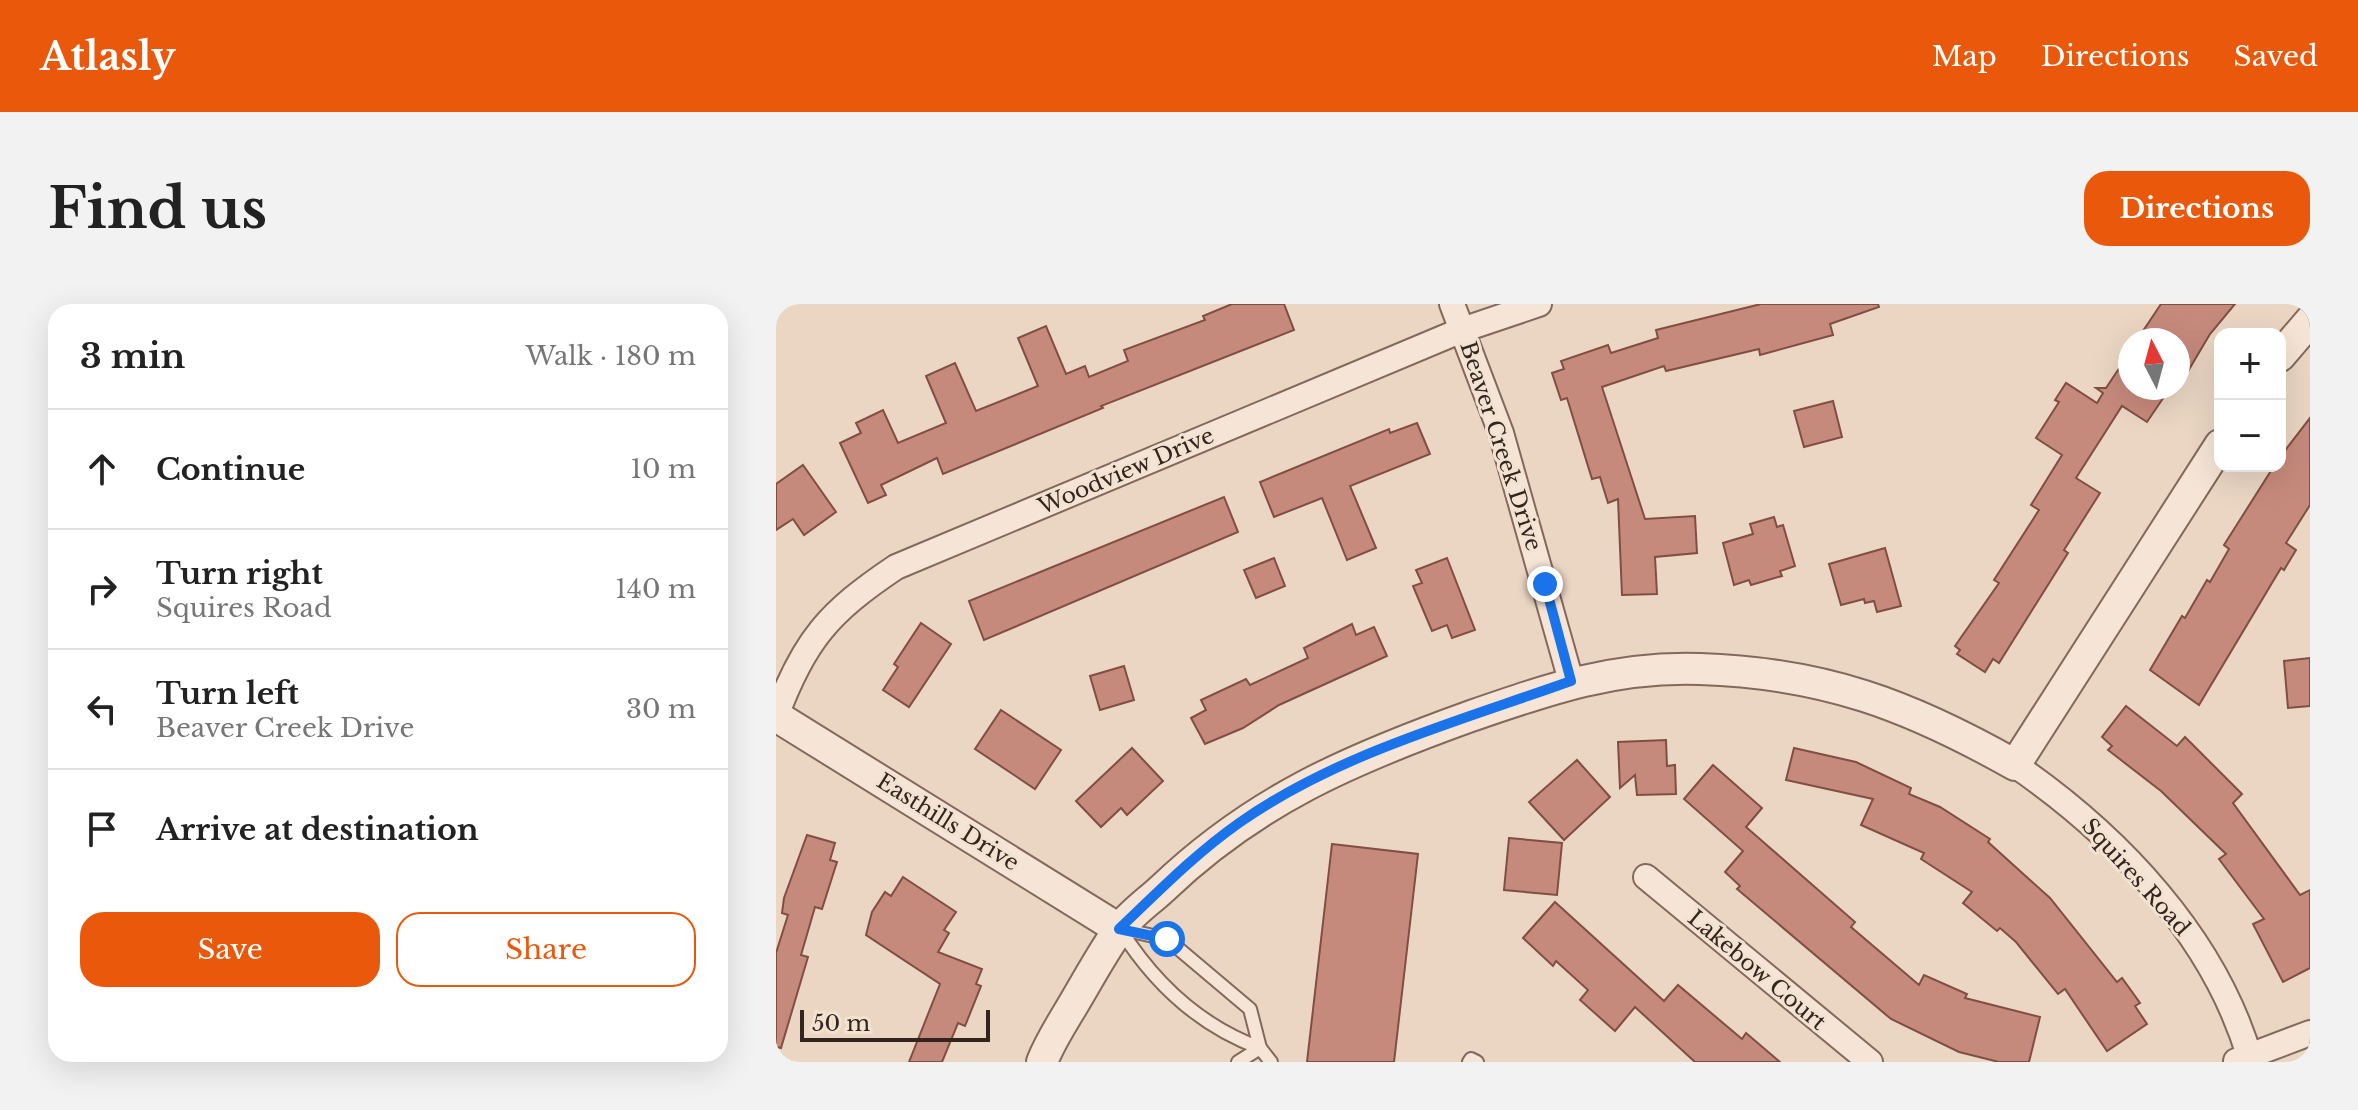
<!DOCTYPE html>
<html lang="en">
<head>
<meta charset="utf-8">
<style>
  :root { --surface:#fff; --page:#f2f2f2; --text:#222; --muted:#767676; --line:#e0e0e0; --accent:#ea580c }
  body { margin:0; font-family:"Libre Baskerville",serif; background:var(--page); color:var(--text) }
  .controls { position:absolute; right:24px; top:24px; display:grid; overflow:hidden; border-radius:16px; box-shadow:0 8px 32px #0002 }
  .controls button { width:72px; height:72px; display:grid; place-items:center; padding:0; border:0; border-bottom:2px solid var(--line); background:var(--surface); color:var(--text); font:40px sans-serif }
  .compass { position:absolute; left:1342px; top:24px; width:72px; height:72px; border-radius:50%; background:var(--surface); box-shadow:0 8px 32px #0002; rotate:354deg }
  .scale { position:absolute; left:24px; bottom:20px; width:190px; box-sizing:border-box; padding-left:8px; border:4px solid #34241e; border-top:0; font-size:22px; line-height:28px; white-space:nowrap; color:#34241e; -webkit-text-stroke:6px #f2e2d2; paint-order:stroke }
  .stop { position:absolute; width:24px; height:24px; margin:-18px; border:6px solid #1a73e8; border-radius:50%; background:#fff }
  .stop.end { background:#1a73e8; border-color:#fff; box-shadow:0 2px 8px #0008 }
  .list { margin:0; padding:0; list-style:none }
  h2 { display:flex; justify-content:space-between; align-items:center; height:104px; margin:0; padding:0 32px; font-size:34px }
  h2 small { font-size:26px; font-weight:400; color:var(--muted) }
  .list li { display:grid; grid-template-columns:52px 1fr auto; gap:24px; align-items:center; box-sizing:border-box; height:120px; padding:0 32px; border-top:2px solid var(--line) }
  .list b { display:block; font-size:30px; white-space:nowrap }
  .list p { margin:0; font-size:26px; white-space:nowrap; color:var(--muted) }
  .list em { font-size:26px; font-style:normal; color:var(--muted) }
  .actions { display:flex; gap:16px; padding:24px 32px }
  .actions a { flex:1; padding:18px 0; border:2px solid var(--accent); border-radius:24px; text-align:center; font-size:28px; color:var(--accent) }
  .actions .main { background:var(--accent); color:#fff }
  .icon { flex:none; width:44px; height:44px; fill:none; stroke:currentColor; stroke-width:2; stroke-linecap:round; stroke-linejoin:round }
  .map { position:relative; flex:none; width:1534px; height:758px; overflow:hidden; border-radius:24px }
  header { display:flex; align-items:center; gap:48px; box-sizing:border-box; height:112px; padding:0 40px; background:var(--accent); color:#fff }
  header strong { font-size:38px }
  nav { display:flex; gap:44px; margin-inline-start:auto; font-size:28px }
  .intro { display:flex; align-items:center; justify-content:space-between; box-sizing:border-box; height:192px; padding:0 48px }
  h1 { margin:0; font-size:56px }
  .button { padding:20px 36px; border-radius:24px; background:var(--accent); color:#fff; font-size:28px; font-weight:700 }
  main { display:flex; gap:48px; padding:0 48px }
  aside { flex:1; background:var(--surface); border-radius:24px; box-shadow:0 8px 32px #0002 }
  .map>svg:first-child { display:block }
</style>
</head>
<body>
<header>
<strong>Atlasly</strong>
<nav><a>Map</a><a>Directions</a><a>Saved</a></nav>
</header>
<div class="intro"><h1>Find us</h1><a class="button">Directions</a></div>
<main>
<aside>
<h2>3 min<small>Walk · 180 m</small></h2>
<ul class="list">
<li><svg class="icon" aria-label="ahead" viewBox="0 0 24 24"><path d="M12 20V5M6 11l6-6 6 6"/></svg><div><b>Continue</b></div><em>10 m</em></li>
<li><svg class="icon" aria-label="right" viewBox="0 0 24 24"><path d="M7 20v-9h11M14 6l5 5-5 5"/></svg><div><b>Turn right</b><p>Squires Road</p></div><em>140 m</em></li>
<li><svg class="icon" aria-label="left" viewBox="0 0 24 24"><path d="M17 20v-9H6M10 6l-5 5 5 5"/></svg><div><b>Turn left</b><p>Beaver Creek Drive</p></div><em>30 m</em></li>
<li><svg class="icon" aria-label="arrive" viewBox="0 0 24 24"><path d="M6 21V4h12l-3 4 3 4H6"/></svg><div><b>Arrive at destination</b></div></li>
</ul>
<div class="actions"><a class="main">Save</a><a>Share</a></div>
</aside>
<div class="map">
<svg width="1534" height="758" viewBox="0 0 1534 758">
  <rect width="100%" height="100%" fill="#ead6c3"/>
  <!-- building -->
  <g fill="#c68a7c" stroke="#804e43" stroke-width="2">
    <path d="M 456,0 L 508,0 L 518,26 L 325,102 L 327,104 L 167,170 L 161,154 L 105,181 L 110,191 L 92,199 L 64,139 L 85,129 L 80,119 L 107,106 L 122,139 L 170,119 L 150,72 L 179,59 L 200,107 L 262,82 L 242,34 L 270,22 L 290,70 L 309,62 L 313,73 L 352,57 L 348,46 L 429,16 L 427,12 Z"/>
    <path d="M 985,0 L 1102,0 L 1103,3 L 1054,20 L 1057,31 L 984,51 L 983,45 L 890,67 L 888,62 L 826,83 L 869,215 L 919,212 L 921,249 L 879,253 L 881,290 L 846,291 L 842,195 L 832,199 L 824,173 L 816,175 L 791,94 L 785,96 L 776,69 L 788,65 L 785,57 L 832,41 L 835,49 L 882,34 L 880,26 Z"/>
    <path d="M 1385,0 L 1459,0 L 1434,30 L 1402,84 L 1402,36 L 1361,36 Z"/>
    <path d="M 1354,48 L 1354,84 L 1394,84 L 1371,118 L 1346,102 L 1300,174 L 1324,189 L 1288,246 L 1292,249 L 1223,359 L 1217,355 L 1209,368 L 1181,350 L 1184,346 L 1179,342 L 1223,279 L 1218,276 L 1263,206 L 1255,201 L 1286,151 L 1260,134 L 1283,98 L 1279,96 L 1290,79 L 1321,99 L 1327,89 L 1320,84 L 1330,84 Z"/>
    <path d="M 1057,97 L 1066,133 L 1028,143 L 1018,107 Z"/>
    <path d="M 1534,114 L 1534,201 L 1510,239 L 1520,246 L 1508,266 L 1505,264 L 1423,401 L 1374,366 L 1406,312 L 1409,314 L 1431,276 L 1434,278 L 1453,245 L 1448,241 L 1498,162 L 1504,162 L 1504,153 Z"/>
    <path d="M 641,119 L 654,150 L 574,182 L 600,244 L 571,256 L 546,194 L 498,213 L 484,178 L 613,125 L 614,129 Z"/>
    <path d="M 27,161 L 60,208 L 28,231 L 17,215 L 0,226 L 0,180 Z"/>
    <path d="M 448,193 L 462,228 L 208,336 L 193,297 Z"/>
    <path d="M 998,213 L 1001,223 L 1007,221 L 1019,262 L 1004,267 L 1006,272 L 975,281 L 973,276 L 958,281 L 947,239 L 977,230 L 974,220 Z"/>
    <path d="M 1109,244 L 1125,302 L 1101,308 L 1098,297 L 1089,299 L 1088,295 L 1065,301 L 1053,260 Z"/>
    <path d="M 498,254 L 509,282 L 480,294 L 468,266 Z"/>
    <path d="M 671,254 L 699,326 L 676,334 L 671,321 L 656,327 L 637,282 L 646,279 L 640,266 Z"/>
    <path d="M 145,319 L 175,340 L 133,403 L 107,386 L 122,363 L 118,360 Z"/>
    <path d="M 576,320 L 580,331 L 598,323 L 611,352 L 503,401 L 467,424 L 429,440 L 415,414 L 430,406 L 425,396 L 470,375 L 474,381 L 532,354 L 528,344 Z"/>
    <path d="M 1534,354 L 1534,402 L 1512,404 L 1508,357 Z"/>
    <path d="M 348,362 L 358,396 L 324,406 L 314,372 Z"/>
    <path d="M 1350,402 L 1401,442 L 1409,433 L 1466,490 L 1457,499 L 1524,591 L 1534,586 L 1534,664 L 1507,678 L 1477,620 L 1488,615 L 1443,555 L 1450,550 L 1385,487 L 1332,446 L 1336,442 L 1326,433 Z"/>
    <path d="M 225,406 L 285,446 L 259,485 L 199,445 Z"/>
    <path d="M 890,436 L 891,462 L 899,461 L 900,490 L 861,491 L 859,471 L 844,484 L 842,438 Z"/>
    <path d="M 356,444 L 387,477 L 351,511 L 345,504 L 325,523 L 300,497 Z"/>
    <path d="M 1018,444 L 1080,458 L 1135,484 L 1133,490 L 1164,503 L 1214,535 L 1212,538 L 1274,594 L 1341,678 L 1346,674 L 1364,699 L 1359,702 L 1371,720 L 1331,747 L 1289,685 L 1282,690 L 1240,638 L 1224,624 L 1221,627 L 1187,599 L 1196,588 L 1145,555 L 1148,549 L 1085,521 L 1097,495 L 1010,476 Z"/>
    <path d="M 801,456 L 834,493 L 788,536 L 753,498 Z"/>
    <path d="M 937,461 L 986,504 L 970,523 L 1079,618 L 1075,623 L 1143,681 L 1148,671 L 1191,690 L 1189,694 L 1264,713 L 1253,758 L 1223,758 L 1183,748 L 1115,715 L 961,585 L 964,582 L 949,568 L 967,547 L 908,495 Z"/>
    <path d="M 31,531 L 59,539 L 54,556 L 61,558 L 46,605 L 39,603 L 25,651 L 32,653 L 5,744 L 0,743 L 0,649 L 12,611 L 6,609 L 8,594 Z"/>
    <path d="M 733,534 L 786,539 L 781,591 L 728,586 Z"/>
    <path d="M 556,540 L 642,550 L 618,758 L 531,758 Z"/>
    <path d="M 127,573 L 180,608 L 168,626 L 173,629 L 162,648 L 206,665 L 200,680 L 205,682 L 189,722 L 182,719 L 166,758 L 133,758 L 164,680 L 90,631 L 96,608 L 109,588 L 115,592 Z"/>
    <path d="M 779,598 L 888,697 L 902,681 L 966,735 L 970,729 L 1004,758 L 919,758 L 859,703 L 839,727 L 804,696 L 812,686 L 780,657 L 777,662 L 747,634 Z"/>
  </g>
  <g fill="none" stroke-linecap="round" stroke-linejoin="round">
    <!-- service casing -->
    <g stroke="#83685c" stroke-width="16">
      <g id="service">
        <path d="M 344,625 C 378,679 424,722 484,744"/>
        <path d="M 346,625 L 391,635 L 474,705 L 484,744 L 495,758"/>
        <path d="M 462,758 L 484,744"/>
        <path d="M 693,758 L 695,755 L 701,758"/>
      </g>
    </g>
    <!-- minor casing -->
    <g stroke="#83685c" stroke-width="28">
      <g id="minor">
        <path d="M 676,0 L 725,129 L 795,377"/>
        <path d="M 0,412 C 28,336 53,308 120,263 L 686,26 L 763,0"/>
        <path d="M 1239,461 C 1342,532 1440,634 1475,758"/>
        <path d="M 870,573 L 1094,758"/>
        <path d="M 1460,757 L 1534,729"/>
      </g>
    </g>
    <!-- tertiary casing -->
    <g stroke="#83685c" stroke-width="34">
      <g id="tertiary">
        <path d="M 1504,52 L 1534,17"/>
        <path d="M 0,412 L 343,625"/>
        <path d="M 266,758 C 275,735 289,715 301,694 C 314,672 327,648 342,627 C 353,611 372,598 386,585 C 479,496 575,455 695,412 C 773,385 839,362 924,365 C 1048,369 1133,401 1239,461 L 1444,141"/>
      </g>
    </g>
    <!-- service -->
    <use href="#service" stroke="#f6e5d6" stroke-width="12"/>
    <!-- minor -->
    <use href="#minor" stroke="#f6e5d6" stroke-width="24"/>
    <!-- tertiary -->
    <use href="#tertiary" stroke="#f6e5d6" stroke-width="30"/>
  </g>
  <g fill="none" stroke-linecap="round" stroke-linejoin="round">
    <!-- route -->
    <path stroke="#1a73e8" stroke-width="10" d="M 391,635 L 343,625 C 382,588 419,550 463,519 C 561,450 683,417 795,377 L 769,280"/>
  </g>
  <g text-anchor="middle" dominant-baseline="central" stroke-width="6" stroke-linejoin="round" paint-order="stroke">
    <!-- street labels -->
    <g font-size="22" fill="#34241e" stroke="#f2e2d2">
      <text transform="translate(725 142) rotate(72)">Beaver Creek Drive</text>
      <text transform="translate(350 167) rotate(-23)">Woodview Drive</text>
      <text transform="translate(172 518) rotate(32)">Easthills Drive</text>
      <text transform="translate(1360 573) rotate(48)">Squires Road</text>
      <text transform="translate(981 666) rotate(40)">Lakebow Court</text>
    </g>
  </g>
</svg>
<div class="controls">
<button>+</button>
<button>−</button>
</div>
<svg class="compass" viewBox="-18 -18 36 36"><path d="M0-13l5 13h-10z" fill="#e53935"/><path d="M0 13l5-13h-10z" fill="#767676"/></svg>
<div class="scale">50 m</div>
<div class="stop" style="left:391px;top:635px"></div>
<div class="stop end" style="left:769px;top:280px"></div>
</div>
</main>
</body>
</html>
